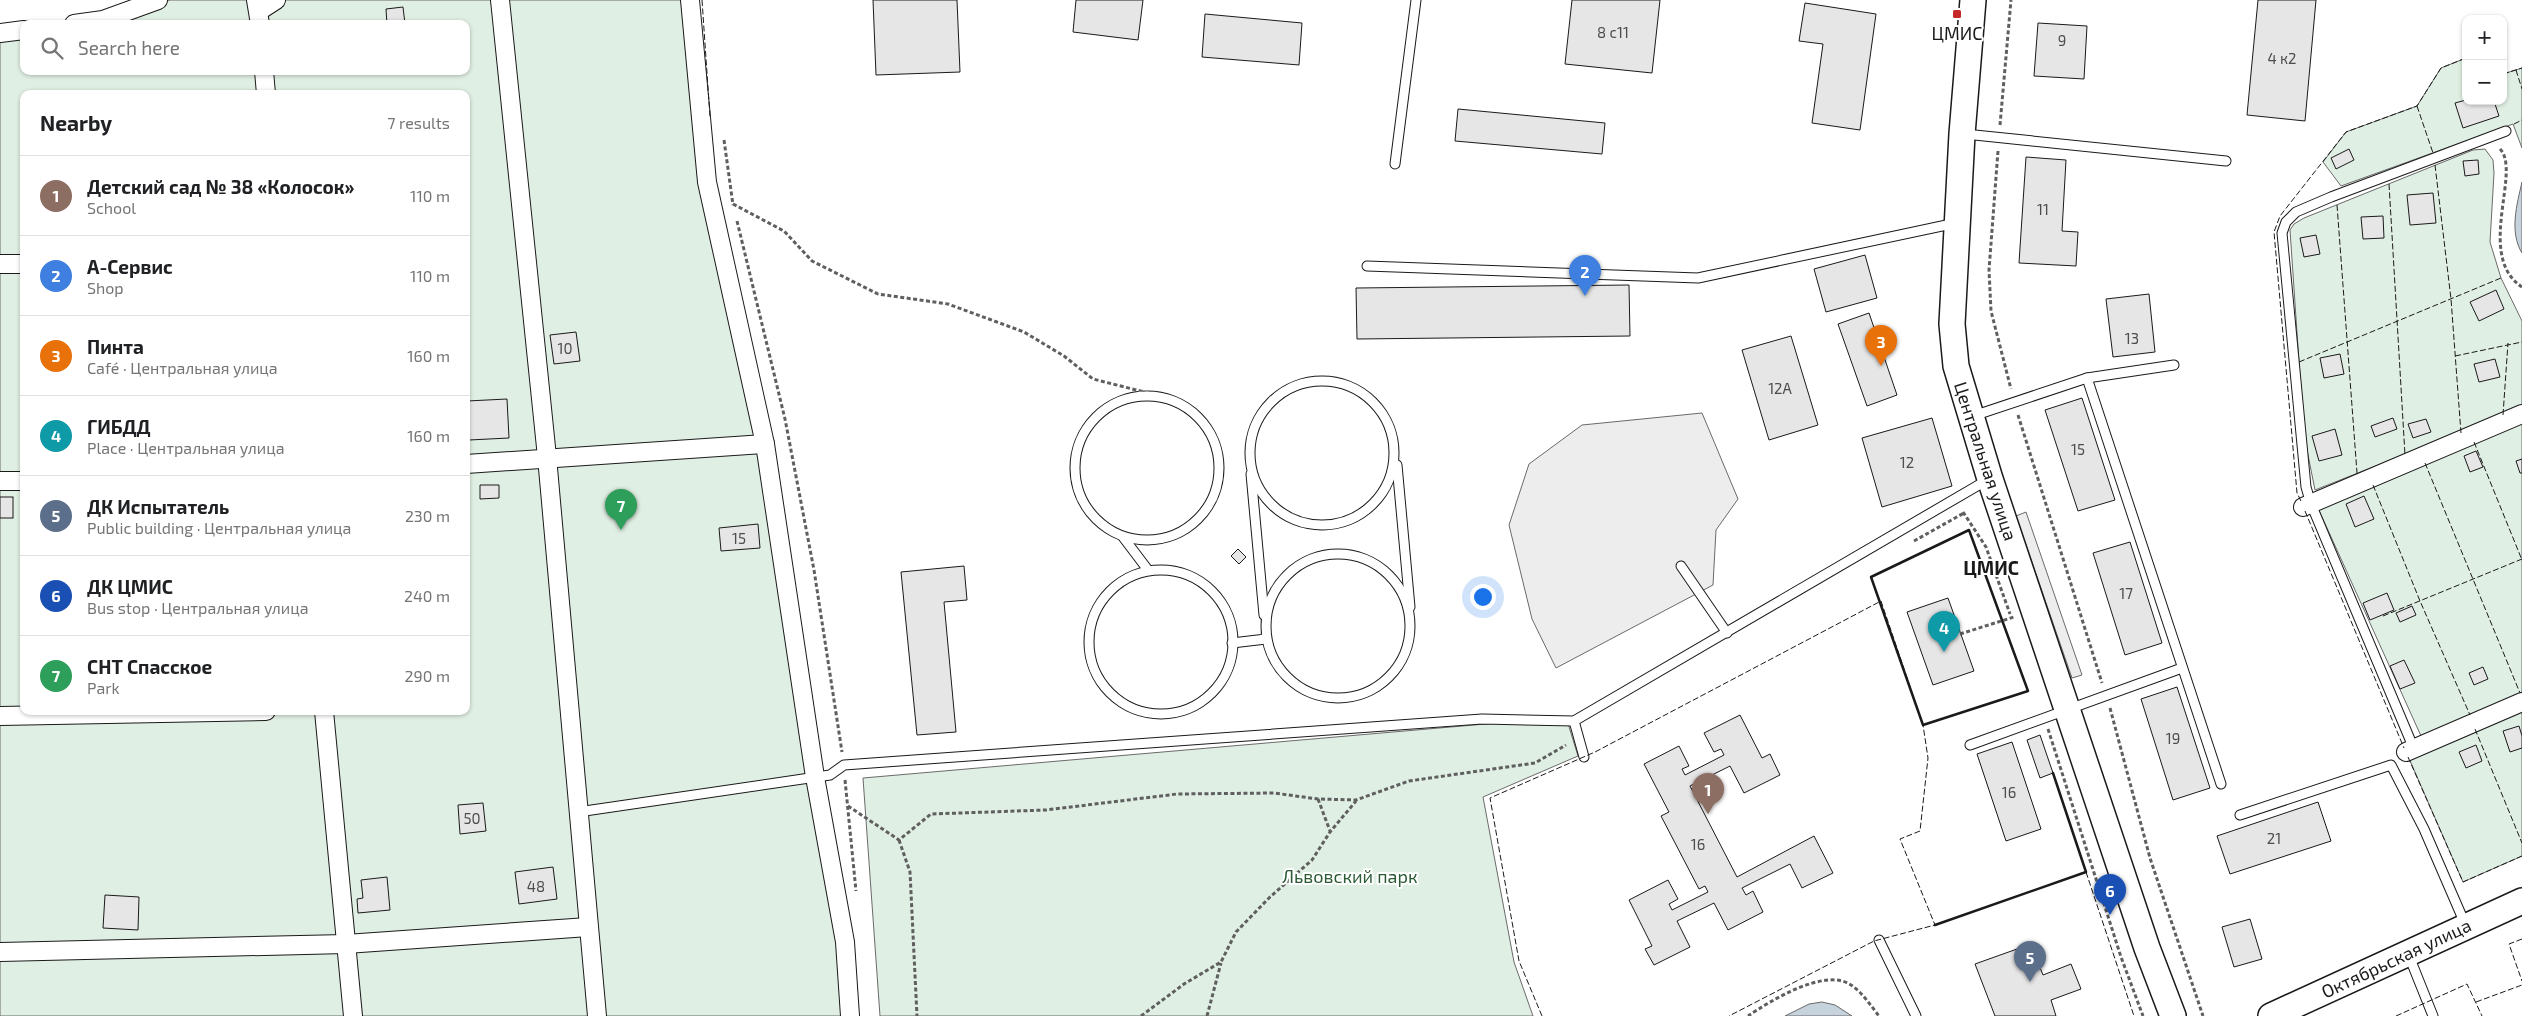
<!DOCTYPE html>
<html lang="en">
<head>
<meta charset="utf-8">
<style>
  :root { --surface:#fff; --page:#f2f2f2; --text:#202124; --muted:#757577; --line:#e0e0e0; --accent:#c62828 }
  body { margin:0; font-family:"Exo 2",sans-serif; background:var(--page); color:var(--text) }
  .controls { position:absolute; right:15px; top:15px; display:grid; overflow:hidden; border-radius:10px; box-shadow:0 1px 4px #0004 }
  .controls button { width:45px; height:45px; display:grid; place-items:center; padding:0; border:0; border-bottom:1px solid var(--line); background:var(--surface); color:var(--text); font:25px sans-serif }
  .you { position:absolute; left:1482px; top:596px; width:18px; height:18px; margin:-12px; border:4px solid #fff; border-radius:50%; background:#1a73e8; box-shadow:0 0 0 8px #1a73e833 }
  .badge { display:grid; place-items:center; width:32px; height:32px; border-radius:50%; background:var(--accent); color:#fff; font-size:16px; font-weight:700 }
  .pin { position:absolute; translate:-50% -41px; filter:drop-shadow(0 1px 2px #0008) }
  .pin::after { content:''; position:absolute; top:26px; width:18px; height:15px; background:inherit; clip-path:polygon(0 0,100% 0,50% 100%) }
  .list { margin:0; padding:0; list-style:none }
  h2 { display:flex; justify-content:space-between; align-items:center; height:65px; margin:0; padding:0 20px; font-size:21px }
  h2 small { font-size:16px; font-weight:400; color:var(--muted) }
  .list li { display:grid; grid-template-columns:32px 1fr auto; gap:15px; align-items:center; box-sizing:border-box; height:80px; padding:0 20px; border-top:1px solid var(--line) }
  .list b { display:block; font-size:19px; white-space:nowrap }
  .list p { margin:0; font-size:16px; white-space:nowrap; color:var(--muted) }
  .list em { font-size:16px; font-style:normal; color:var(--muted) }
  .icon { flex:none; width:28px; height:28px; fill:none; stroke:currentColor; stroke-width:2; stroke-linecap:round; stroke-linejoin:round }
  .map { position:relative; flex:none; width:2522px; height:1016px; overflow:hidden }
  .search { position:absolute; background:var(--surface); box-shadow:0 1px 4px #0004; left:20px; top:20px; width:450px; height:55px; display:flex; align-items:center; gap:12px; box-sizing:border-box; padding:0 18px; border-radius:10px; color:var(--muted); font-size:19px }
  .panel { position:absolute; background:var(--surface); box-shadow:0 1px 4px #0004; left:20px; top:90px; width:450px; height:625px; border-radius:10px }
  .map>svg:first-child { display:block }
</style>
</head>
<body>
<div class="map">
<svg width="2522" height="1016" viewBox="0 0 2522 1016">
  <rect width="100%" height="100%" fill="#fff"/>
  <!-- green -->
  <g fill="#e0efe3" stroke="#6a6a6a" fill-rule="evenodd">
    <path d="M 170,0 L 686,0 L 738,349 L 815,727 L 856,1016 L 0,1016 L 0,33 L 24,31 L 24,71 L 466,71 L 466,24 L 113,24 ZM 24,94 L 466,94 L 466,711 L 24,711 Z"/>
    <path d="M 2466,58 L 2466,101 L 2503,101 L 2503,74 L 2522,68 L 2522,148 L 2513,124 L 2341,186 L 2323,162 L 2346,132 L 2417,106 L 2441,68 Z"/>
    <path d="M 2485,149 L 2493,160 L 2494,173 L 2490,242 L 2501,278 L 2522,321 L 2522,408 L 2315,490 L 2304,435 L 2290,230 L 2294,224 L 2304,218 L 2473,150 Z"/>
    <path d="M 2522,422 L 2522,692 L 2421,736 L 2318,508 Z"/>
    <path d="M 2522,709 L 2522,856 L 2463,882 L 2408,756 Z"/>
    <path d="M 1566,717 L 1578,756 L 1483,797 L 1514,962 L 1533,1016 L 880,1016 L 863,778 Z"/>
  </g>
  <!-- parking -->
  <g fill="#ededed" stroke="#6a6a6a">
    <path d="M 1702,413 L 1738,499 L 1716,530 L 1713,585 L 1556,668 L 1532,619 L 1509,525 L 1529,464 L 1582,425 Z"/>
    <path d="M 2026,512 L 2082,675 L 2072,678 L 2016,516 Z"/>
  </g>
  <!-- water -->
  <g fill="#c6d2dc" stroke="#6a6a6a">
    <path d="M 2522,182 L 2522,253 C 2509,232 2517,204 2522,182 Z"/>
    <path d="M 1822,1002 L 1835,1005 L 1852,1016 L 1785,1016 L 1809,1004 Z"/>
  </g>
  <!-- building -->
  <g fill="#e6e6e6" stroke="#1a1a1a">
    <path d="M 873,0 L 957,0 L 960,72 L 876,75 Z"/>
    <path d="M 1076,0 L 1143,0 L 1138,40 L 1073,32 Z"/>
    <path d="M 1572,0 L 1660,0 L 1652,73 L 1565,64 Z"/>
    <path d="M 2258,0 L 2316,0 L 2305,121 L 2247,115 Z"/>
    <path d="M 1805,3 L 1876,14 L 1860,130 L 1812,123 L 1823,44 L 1799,41 Z"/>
    <path d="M 403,7 L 405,24 L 387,24 L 386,9 Z"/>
    <path d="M 1205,14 L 1302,23 L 1299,65 L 1202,57 Z"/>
    <path d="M 2038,23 L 2087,26 L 2084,79 L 2034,76 Z"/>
    <path d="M 2466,100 L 2494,101 L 2499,116 L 2463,128 L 2455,103 Z"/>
    <path d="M 1458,109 L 1605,123 L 1602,154 L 1455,141 Z"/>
    <path d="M 2349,149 L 2354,160 L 2336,169 L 2331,158 Z"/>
    <path d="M 2026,157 L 2066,160 L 2062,231 L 2078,232 L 2076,266 L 2019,263 Z"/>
    <path d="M 2478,160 L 2479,174 L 2465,176 L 2463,161 Z"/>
    <path d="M 2433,193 L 2436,223 L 2410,225 L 2407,195 Z"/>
    <path d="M 2383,216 L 2384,238 L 2363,239 L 2361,217 Z"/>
    <path d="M 2316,235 L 2320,254 L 2304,257 L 2300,238 Z"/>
    <path d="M 1865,255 L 1877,298 L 1826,312 L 1814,269 Z"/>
    <path d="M 1629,285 L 1630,336 L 1357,339 L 1356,288 Z"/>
    <path d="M 2496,290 L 2504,309 L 2479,321 L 2470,302 Z"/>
    <path d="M 2149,294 L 2155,352 L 2113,357 L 2106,299 Z"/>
    <path d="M 1869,313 L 1897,395 L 1867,406 L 1838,324 Z"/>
    <path d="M 576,332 L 580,361 L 554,364 L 550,335 Z"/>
    <path d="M 1791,336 L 1818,425 L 1769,440 L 1742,350 Z"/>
    <path d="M 2340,354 L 2344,374 L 2324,378 L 2320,358 Z"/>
    <path d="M 2495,359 L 2500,377 L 2479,382 L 2474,364 Z"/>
    <path d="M 2082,398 L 2115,500 L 2078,511 L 2045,410 Z"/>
    <path d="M 507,399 L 509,438 L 469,440 L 467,401 Z"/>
    <path d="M 1932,418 L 1952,486 L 1882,507 L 1862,438 Z"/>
    <path d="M 2393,418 L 2397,429 L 2375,437 L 2371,426 Z"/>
    <path d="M 2426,419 L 2431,432 L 2413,438 L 2408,424 Z"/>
    <path d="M 2335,429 L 2342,455 L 2319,461 L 2312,436 Z"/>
    <path d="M 2476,451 L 2483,467 L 2470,472 L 2464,456 Z"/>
    <path d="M 2522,459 L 2522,473 L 2520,473 L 2516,461 Z"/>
    <path d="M 480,485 L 499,485 L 499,498 L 480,499 Z"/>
    <path d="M 2364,496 L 2374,519 L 2355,527 L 2346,504 Z"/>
    <rect x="0" y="497" width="13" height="21"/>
    <path d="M 758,524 L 760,548 L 721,551 L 719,528 Z"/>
    <path d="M 2130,542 L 2162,643 L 2125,655 L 2093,553 Z"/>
    <path d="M 1238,549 L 1246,557 L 1239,564 L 1231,556 Z"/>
    <path d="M 964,566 L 967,600 L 944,602 L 956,732 L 917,735 L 901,572 Z"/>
    <path d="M 2387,593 L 2394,610 L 2370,620 L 2363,603 Z"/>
    <path d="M 1948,598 L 1974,671 L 1933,685 L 1907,612 Z"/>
    <path d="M 2412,606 L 2416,615 L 2400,622 L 2396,613 Z"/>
    <path d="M 2404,660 L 2415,683 L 2400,689 L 2390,666 Z"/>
    <path d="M 2483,667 L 2488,679 L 2474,685 L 2469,673 Z"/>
    <path d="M 2177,687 L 2210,788 L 2173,800 L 2141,699 Z"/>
    <path d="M 1740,715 L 1762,758 L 1770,754 L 1780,775 L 1744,793 L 1730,766 L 1690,786 L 1737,877 L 1814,836 L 1833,873 L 1802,888 L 1790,864 L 1742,888 L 1746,895 L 1753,891 L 1763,912 L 1728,930 L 1714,903 L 1677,921 L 1690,947 L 1654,965 L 1645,949 L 1652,946 L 1629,900 L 1668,880 L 1678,899 L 1669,904 L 1672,910 L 1708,892 L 1705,886 L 1699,889 L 1661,816 L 1669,812 L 1644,764 L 1679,746 L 1689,766 L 1682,769 L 1685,775 L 1724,755 L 1721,749 L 1714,752 L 1704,733 Z"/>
    <path d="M 2519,726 L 2522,736 L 2522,748 L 2510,752 L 2503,731 Z"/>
    <path d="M 2040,735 L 2053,773 L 2040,778 L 2027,740 Z"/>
    <path d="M 2012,742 L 2041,829 L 2006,841 L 1977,754 Z"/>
    <path d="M 2476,745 L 2482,761 L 2466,768 L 2459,752 Z"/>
    <path d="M 2318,802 L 2331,841 L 2230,874 L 2217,836 Z"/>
    <path d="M 483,803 L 486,831 L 460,834 L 458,805 Z"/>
    <path d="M 553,867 L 557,899 L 519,904 L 515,872 Z"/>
    <path d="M 387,877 L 390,910 L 358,913 L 357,899 L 363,898 L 361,880 Z"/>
    <path d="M 105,895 L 139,897 L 138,930 L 103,928 Z"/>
    <path d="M 2250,919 L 2262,959 L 2234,967 L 2222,927 Z"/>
    <path d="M 2031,944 L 2043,975 L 2071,964 L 2081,989 L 2051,1000 L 2056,1016 L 1995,1016 L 1975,964 Z"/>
  </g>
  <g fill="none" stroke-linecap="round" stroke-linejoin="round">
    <!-- lane casing -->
    <g stroke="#1a1a1a" stroke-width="11">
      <g id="lane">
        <path d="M 1965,134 L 2226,161"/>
        <path d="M 1395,164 L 1416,0"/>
        <path d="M 1367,266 L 1698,278 L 1956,223"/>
        <path d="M 2087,378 L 2221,784"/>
        <circle cx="1322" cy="453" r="72"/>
        <circle cx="1147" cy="468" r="72"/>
        <path d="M 1973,416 L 2087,378 L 2174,365"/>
        <path d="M 1397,465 L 1410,607"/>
        <path d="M 1251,474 L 1264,615"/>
        <path d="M 1123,537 L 1148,570"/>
        <circle cx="1338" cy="626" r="72"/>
        <path d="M 1681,566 L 1727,633"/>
        <circle cx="1161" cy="642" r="72"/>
        <path d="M 1232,643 L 1266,639 L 1266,636"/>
        <path d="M 1574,721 L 1584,757"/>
        <path d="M 1970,745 L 2182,668"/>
        <path d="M 2414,749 L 2311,504 L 2306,487 L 2282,233 L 2286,222 L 2296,212 L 2331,197 L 2506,131"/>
        <path d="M 578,812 L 830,775 L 844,765 L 1482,719 L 1574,721 L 1989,479"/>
        <path d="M 2240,815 L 2391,765 L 2424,829 L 2466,926"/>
        <path d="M 1879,940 L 1916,1016"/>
        <path d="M 2409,956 L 2433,1016"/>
      </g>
    </g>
    <!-- street casing -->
    <g stroke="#1a1a1a" stroke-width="20">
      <g id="street">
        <path d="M 256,0 L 260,24"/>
        <path d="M 500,0 L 547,457 L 597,1016"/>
        <path d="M 690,0 L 707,182 L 765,444 L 815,777 L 845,942 L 850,1016"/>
        <path d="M 259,11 L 276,0"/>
        <path d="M 74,24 L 103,20 L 158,0"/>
        <path d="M 0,33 L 24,30"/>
        <path d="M 264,71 L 266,94"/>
        <path d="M 0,264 L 24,264"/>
        <path d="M 466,464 L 765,444"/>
        <path d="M 0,481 L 24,481"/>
        <path d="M 2303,507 L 2522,414"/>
        <path d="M 324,711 L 353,1016"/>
        <path d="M 0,716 L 266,711"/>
        <path d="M 2406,752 L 2522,702"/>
        <path d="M 0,952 L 346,944 L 588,927"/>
      </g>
    </g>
    <!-- secondary casing -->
    <g stroke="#1a1a1a" stroke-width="28">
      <g id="secondary">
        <path d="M 1973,0 L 1962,134 L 1952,324 L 1956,366 L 1990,479 L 2147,948 L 2173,1016"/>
        <path d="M 2271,1016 L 2522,901"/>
      </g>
    </g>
    <!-- path -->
    <g stroke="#5f5f5f" stroke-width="3" stroke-dasharray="4 2.5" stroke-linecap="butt">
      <path d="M 2000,125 L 2011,0"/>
      <path d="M 724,140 L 733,205"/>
      <path d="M 2500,149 C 2522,171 2475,256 2522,287"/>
      <path d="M 1998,151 L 1989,270 L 1991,311 L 2011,389"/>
      <path d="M 733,204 L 784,231 L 812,261 L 878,294 L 948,304 L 1024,332 L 1064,356 L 1093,379 L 1172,399"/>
      <path d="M 737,221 L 785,419 L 814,570 L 842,752"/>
      <path d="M 2018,415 L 2102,683"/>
      <path d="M 1963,512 L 1986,547 L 2010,614"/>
      <path d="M 1914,541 L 1964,513"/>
      <path d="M 1960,634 L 2014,617"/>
      <path d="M 2110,708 L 2150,858 L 2203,1016"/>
      <path d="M 2048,729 L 2121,957 L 2143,1016"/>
      <path d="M 845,780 L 856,891"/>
      <path d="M 1318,799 L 1330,831"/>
      <path d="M 848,806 L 899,840 L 931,814 L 1046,810 L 1177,794 L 1274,793 L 1318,799 L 1356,800 L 1409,781 L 1535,763 L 1566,745"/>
      <path d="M 899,840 L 910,872 L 917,1016"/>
      <path d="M 1141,1016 L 1184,984 L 1221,962 L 1236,932 L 1270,897 L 1312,860 L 1330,832 L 1356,801"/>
      <path d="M 1207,1016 L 1221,963"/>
      <path d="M 1748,1016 C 1770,1001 1825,967 1851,985 C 1862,992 1871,1006 1879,1016"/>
    </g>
    <!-- lane -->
    <use href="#lane" stroke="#fff" stroke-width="9"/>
    <!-- street -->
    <use href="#street" stroke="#fff" stroke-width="18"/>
    <!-- secondary -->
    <use href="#secondary" stroke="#fff" stroke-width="25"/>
    <!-- fence -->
    <g stroke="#1a1a1a" stroke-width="1" stroke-dasharray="6 2.5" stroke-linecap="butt">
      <path d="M 702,0 L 710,117"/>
      <path d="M 2516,70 L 2522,89"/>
      <path d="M 2503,74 L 2522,68"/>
      <path d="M 2417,106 L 2433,153"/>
      <path d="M 2514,124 L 2522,120"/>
      <path d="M 2435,165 L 2451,299 L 2461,433"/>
      <path d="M 2389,184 L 2405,455"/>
      <path d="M 2337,205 L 2357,473"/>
      <path d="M 2455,356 L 2522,342"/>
      <path d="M 2299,362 L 2501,278"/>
      <path d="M 2503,415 L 2508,343"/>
      <path d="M 2474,442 L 2522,560"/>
      <path d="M 2425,463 L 2520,693"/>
      <path d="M 2373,485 L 2420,601 L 2470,715"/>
      <path d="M 2301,501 L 2297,493 L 2274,232 L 2280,216 L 2346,132 L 2417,106 L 2441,68 L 2466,58"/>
      <path d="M 2305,511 L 2404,748"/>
      <path d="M 2383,616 L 2522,559"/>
      <path d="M 2475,729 L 2522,843"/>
      <path d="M 2408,757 L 2463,882 L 2522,856"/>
      <path d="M 2086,872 L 2134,1016"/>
      <path d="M 2522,939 L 2509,944 L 2522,981"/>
      <path d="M 2476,1002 L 2522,985"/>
      <path d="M 1542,1016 L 1519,961 L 1490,798 L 1595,752 L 1881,601 L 1923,725 L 1928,758 L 1920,831 L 1900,839 L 1935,925 L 1874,941 L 1729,1016"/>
      <path d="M 2396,1016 L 2467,984 L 2482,1016"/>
    </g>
    <!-- wall -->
    <g stroke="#1a1a1a" stroke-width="2.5">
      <path d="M 1969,530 L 2028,691 L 1923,725 L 1871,577 Z"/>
      <path d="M 1935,925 L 2086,872 L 2053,773"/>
    </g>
  </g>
  <!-- markers -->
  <rect fill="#c62828" stroke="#fff" stroke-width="2" x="1952" y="9" width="10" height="10" rx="2.5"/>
  <g text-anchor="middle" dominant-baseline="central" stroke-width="4" stroke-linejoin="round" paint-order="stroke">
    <!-- number labels -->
    <g font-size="15" fill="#4d4d4d">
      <text x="1613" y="32">8 с11</text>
      <text x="2062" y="40">9</text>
      <text x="2282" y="58">4 к2</text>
      <text x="2043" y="209">11</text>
      <text x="2132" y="338">13</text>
      <text x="565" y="348">10</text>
      <text x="1780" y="388">12А</text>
      <text x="2078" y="449">15</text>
      <text x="1907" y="462">12</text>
      <text x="739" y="538">15</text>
      <text x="2126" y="593">17</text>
      <text x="2173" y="738">19</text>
      <text x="2009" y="792">16</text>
      <text x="472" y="818">50</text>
      <text x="2274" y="838">21</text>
      <text x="1698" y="844">16</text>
      <text x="536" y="886">48</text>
    </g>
    <!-- poi labels -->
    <g font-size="18" fill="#1a1a1a" stroke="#fff">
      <text x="1957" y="33">ЦМИС</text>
    </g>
    <!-- street labels -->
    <g font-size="18" fill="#1a1a1a" stroke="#fff">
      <text transform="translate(1986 461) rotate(72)">Центральная улица</text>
      <text transform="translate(2396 958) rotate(-25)">Октябрьская улица</text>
    </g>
    <!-- park labels -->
    <g font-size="18" fill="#2b5a34" stroke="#fff">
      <text x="1350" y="876">Львовский парк</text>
    </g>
    <!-- neighbourhood labels -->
    <g font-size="19" font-weight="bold" fill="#1a1a1a" stroke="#fff">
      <text x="1991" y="567">ЦМИС</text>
    </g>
  </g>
</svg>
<div class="controls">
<button>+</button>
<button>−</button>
</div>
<div class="you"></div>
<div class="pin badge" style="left:1708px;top:814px;background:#8d6e63">1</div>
<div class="pin badge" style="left:1585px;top:296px;background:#3f7fe0">2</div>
<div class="pin badge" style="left:1881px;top:366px;background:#e8710a">3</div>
<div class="pin badge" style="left:1944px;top:652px;background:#0f9aa8">4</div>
<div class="pin badge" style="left:2030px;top:982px;background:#5c6f8a">5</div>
<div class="pin badge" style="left:2110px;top:915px;background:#1a4fb4">6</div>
<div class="pin badge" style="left:621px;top:530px;background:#2e9e5b">7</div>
<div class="search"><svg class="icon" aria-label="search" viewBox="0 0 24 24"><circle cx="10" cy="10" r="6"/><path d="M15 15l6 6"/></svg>Search here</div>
<section class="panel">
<h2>Nearby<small>7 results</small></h2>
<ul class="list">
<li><span class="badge" style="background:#8d6e63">1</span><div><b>Детский сад № 38 «Колосок»</b><p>School</p></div><em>110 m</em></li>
<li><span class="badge" style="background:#3f7fe0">2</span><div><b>A-Сервис</b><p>Shop</p></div><em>110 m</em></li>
<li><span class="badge" style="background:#e8710a">3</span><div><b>Пинта</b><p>Café · Центральная улица</p></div><em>160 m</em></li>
<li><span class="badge" style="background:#0f9aa8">4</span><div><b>ГИБДД</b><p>Place · Центральная улица</p></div><em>160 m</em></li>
<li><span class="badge" style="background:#5c6f8a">5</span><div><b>ДК Испытатель</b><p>Public building · Центральная улица</p></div><em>230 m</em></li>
<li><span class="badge" style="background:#1a4fb4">6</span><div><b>ДК ЦМИС</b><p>Bus stop · Центральная улица</p></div><em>240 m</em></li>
<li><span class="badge" style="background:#2e9e5b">7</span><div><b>СНТ Спасское</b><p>Park</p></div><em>290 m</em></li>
</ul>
</section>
</div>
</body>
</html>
